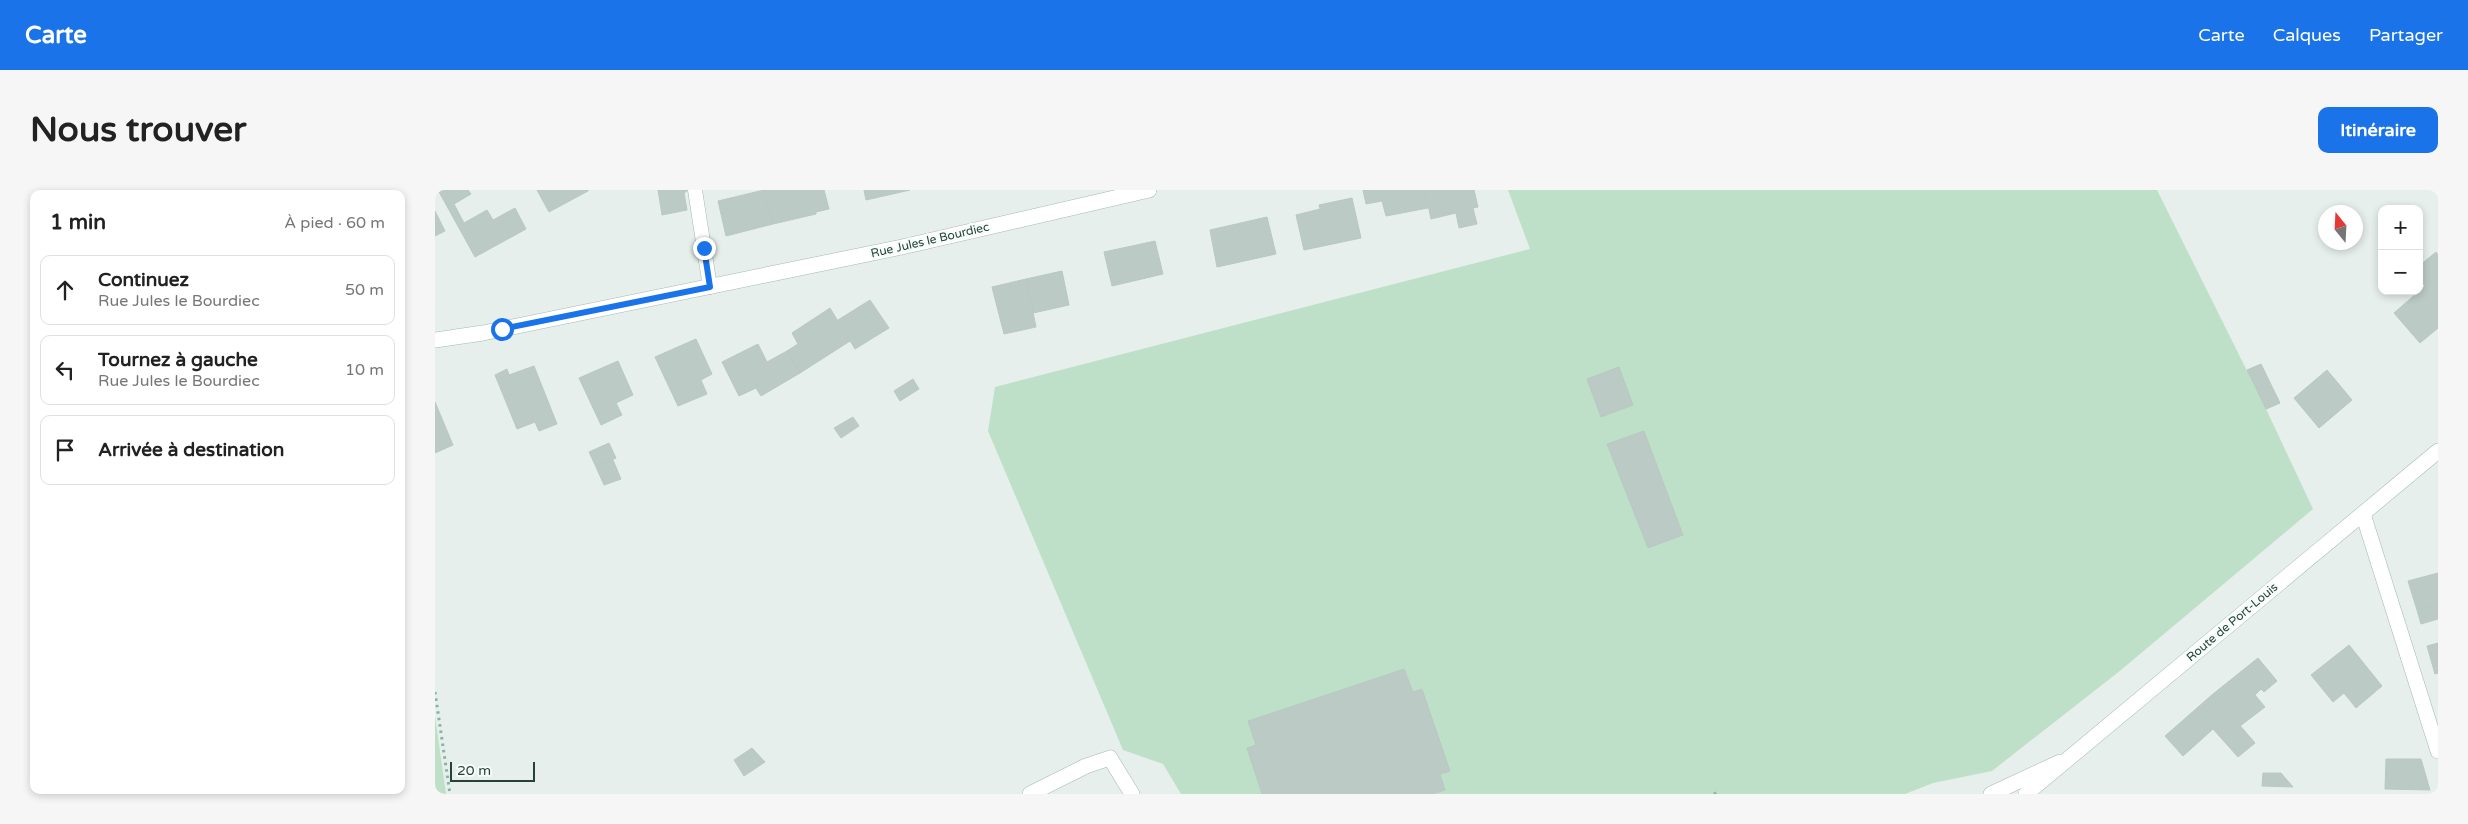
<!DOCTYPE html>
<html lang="fr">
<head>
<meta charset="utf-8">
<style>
  :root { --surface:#fff; --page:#f6f6f6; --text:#222; --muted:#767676; --line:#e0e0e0; --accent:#1a73e8 }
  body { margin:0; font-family:"Varela Round",sans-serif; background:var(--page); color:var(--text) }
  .controls { position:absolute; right:15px; top:15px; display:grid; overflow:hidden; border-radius:10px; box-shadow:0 2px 8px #0003 }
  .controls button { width:45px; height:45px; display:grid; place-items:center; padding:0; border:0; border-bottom:1px solid var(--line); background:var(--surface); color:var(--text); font:25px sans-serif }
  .compass { position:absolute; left:1883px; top:15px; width:45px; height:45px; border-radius:50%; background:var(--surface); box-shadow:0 2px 8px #0003; rotate:342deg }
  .scale { position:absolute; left:15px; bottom:12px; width:85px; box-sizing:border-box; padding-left:5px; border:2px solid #24423a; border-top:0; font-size:14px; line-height:18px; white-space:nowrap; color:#24423a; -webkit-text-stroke:4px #f7fbf9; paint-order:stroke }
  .stop { position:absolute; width:15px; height:15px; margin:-11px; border:4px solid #1a73e8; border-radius:50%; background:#fff }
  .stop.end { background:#1a73e8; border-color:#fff; box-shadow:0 1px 5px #0008 }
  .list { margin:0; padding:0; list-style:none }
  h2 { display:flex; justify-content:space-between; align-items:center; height:65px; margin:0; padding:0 20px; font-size:21px }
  h2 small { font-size:16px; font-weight:400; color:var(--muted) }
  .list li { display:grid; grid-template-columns:32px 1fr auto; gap:15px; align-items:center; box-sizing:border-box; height:70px; margin:0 10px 10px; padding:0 10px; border:1px solid var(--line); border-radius:10px }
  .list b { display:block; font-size:19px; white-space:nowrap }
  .list p { margin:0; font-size:16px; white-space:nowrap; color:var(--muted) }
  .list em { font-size:16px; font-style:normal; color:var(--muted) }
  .icon { flex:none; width:28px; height:28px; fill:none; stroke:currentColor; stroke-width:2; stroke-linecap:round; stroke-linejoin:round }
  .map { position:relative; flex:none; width:2003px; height:604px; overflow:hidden; border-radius:10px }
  header { display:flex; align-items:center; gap:30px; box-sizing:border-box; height:70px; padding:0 25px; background:var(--accent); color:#fff }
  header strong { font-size:24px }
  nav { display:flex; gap:28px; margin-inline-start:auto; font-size:18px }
  .intro { display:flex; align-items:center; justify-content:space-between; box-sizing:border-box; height:120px; padding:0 30px }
  h1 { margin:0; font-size:35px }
  .button { padding:12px 22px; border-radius:10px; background:var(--accent); color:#fff; font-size:18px; font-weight:700 }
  main { display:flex; gap:30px; padding:0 30px }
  aside { flex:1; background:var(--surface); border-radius:10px; box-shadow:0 2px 8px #0003 }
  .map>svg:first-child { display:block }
</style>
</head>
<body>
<header>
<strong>Carte</strong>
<nav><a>Carte</a><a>Calques</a><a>Partager</a></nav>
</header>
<div class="intro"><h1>Nous trouver</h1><a class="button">Itinéraire</a></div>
<main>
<aside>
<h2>1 min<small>À pied · 60 m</small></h2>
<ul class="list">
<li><svg class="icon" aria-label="ahead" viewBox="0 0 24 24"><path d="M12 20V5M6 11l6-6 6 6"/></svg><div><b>Continuez</b><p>Rue Jules le Bourdiec</p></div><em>50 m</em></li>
<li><svg class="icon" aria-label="left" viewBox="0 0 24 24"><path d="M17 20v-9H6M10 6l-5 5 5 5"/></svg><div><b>Tournez à gauche</b><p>Rue Jules le Bourdiec</p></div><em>10 m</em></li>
<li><svg class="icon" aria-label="arrive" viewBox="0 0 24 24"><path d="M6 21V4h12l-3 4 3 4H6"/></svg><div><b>Arrivée à destination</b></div></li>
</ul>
</aside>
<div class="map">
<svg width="2003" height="604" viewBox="0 0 2003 604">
  <rect width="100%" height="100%" fill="#e6efeb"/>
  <!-- green -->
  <g fill="#bfe0c8">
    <path d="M 1073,0 L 1722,0 L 1831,219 L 1878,319 L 1686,480 L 1557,581 L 1498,593 L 1470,604 L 746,604 L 728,574 L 688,560 L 553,241 L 560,197 L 1095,59 Z"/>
    <path d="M 0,526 L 11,604 L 0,604 Z"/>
  </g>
  <!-- building -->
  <g fill="#bbcac4" stroke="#b8c9c2">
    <path d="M 3,0 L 33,0 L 36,4 L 19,14 L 29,33 L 52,20 L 58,30 L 80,18 L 91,39 L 40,67 Z"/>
    <path d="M 102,0 L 153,0 L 153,1 L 114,22 Z"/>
    <path d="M 223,0 L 253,0 L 249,3 L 252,20 L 227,25 Z"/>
    <path d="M 329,0 L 338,34 L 291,46 L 283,11 Z"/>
    <path d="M 329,0 L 389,0 L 394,19 L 381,22 L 381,24 L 338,34 Z"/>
    <path d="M 429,0 L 475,0 L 431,10 Z"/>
    <path d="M 928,0 L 990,0 L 993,18 L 951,26 L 947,11 L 931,14 Z"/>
    <path d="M 990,0 L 1039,0 L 1043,17 L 1038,18 L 1042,34 L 1024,38 L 1021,23 L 996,29 Z"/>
    <path d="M 917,8 L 926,48 L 869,60 L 861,25 L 885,19 L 884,15 Z"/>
    <path d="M 0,21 L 10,41 L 0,46 Z"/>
    <path d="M 832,27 L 841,64 L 782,77 L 775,40 Z"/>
    <path d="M 720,51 L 728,84 L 677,96 L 669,62 Z"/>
    <path d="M 2001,62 L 2003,65 L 2003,138 L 1985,153 L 1959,123 L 1990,96 L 1984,89 L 1984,76 Z"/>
    <path d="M 627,81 L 634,115 L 598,123 L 591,89 Z"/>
    <path d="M 591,89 L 601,137 L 569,144 L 557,97 Z"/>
    <path d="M 435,110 L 454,138 L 420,159 L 403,130 Z"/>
    <path d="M 395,118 L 415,151 L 365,183 L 352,161 L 363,154 L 357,143 Z"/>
    <path d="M 261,149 L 277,184 L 266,190 L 272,204 L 243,216 L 220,167 Z"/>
    <path d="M 323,154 L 332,172 L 352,161 L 365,183 L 326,206 L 321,198 L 304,206 L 287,172 Z"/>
    <path d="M 183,171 L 198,205 L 181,213 L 187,225 L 166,235 L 144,188 Z"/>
    <path d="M 1826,174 L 1845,213 L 1831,219 L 1812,180 Z"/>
    <path d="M 99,176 L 122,234 L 104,241 L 100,232 L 82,239 L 60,185 L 72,179 L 74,185 Z"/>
    <path d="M 1184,177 L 1198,215 L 1166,227 L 1152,189 Z"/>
    <path d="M 1892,180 L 1917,210 L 1884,238 L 1859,208 Z"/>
    <path d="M 478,189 L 484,199 L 465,211 L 459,201 Z"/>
    <path d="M 0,212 L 18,255 L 0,263 Z"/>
    <path d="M 418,227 L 424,236 L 406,248 L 399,238 Z"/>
    <path d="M 1209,241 L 1248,345 L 1213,358 L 1172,254 Z"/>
    <path d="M 174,253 L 181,268 L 161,277 L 154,262 Z"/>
    <path d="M 178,270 L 186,289 L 169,295 L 161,277 Z"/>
    <path d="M 2003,383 L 2003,414 L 1982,420 L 1973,391 Z"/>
    <path d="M 2003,414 L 2003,429 L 1986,434 L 1982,420 Z"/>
    <path d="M 2003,453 L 2003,483 L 2000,484 L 1992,456 Z"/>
    <path d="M 1914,455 L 1947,496 L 1921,518 L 1909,503 L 1898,512 L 1876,485 Z"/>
    <path d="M 1823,468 L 1842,491 L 1829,502 L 1826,499 L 1820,505 L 1830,517 L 1805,536 L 1778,504 Z"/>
    <path d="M 969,479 L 978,502 L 987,499 L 1015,581 L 1005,584 L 1010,600 L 997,604 L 827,604 L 812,558 L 821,555 L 813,531 Z"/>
    <path d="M 1778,504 L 1820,553 L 1803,567 L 1778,539 L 1748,566 L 1730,546 Z"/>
    <path d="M 317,558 L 330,572 L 309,586 L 299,570 Z"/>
    <path d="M 1951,569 L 1986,569 L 1995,600 L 1950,599 Z"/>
    <path d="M 1828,583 L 1846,583 L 1858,597 L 1827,596 Z"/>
  </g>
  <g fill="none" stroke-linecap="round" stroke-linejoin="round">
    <!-- service casing -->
    <g stroke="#a8b8b2" stroke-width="15">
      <path id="service" d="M 260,0 L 275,97"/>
    </g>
    <!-- minor casing -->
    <g stroke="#a8b8b2" stroke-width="16">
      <g id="minor">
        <path d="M 0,150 L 48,143 L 467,57 L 714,0"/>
        <path d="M 1928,324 L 2003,561"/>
        <path d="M 595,604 L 651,576 L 675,568 L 697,604"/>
      </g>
    </g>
    <!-- tertiary casing -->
    <g stroke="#a8b8b2" stroke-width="16">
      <path id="tertiary" d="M 1556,604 L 1625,572"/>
    </g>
    <!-- secondary casing -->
    <g stroke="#a4bbb3" stroke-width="16">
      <path id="secondary" d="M 1591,604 L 2003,261"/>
    </g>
    <!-- path -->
    <g stroke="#86b3a5" stroke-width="3" stroke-dasharray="2.5 4" stroke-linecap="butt">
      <path d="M 0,502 L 15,604"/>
      <path d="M 1279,604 L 1284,601"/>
    </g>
    <!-- service -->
    <use href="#service" stroke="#fff" stroke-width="14"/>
    <!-- minor -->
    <use href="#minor" stroke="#fff" stroke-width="15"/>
    <!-- tertiary -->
    <use href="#tertiary" stroke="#fff" stroke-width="15"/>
    <!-- secondary -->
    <use href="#secondary" stroke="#fff" stroke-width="15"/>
  </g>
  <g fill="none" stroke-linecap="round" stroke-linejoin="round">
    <!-- route -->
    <path stroke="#1a73e8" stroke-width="6" d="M 67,139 L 275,97 L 269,58"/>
  </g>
  <g text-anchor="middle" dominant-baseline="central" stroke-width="5" stroke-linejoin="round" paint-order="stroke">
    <!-- street labels -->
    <g font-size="12" fill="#24423a" stroke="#f7fbf9">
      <text transform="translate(495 50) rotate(-13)">Rue Jules le Bourdiec</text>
      <text transform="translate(1797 432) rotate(-40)">Route de Port-Louis</text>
    </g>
  </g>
</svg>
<div class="controls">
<button>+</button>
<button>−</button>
</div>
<svg class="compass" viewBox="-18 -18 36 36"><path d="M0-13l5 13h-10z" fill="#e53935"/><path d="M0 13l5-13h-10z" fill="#767676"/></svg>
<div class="scale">20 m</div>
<div class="stop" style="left:67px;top:139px"></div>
<div class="stop end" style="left:269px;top:58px"></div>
</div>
</main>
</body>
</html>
